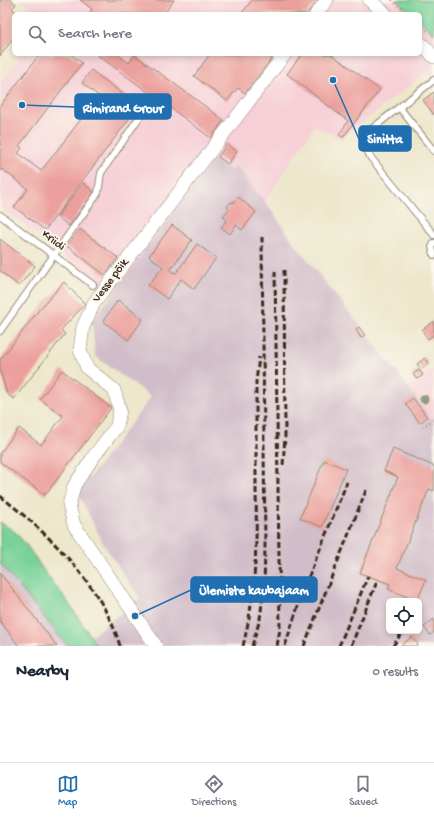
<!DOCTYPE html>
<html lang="en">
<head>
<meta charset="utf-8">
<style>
  :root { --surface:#fff; --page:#f2f2f3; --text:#1f2937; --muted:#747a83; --line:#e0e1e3; --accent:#1f6fb2 }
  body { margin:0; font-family:"Gochi Hand",sans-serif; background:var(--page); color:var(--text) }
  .controls { position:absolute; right:12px; bottom:12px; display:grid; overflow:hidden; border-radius:6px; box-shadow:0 2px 6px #0003 }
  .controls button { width:36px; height:36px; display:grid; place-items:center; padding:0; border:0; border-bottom:1px solid var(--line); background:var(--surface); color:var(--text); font:20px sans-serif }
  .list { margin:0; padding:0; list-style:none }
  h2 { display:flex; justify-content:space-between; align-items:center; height:52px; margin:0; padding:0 16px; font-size:17px }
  h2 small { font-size:13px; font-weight:400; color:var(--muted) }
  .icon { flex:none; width:22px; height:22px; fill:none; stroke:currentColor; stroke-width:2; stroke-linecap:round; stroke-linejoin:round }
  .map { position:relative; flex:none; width:434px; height:646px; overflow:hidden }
  .search { position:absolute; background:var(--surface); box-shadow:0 2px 6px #0003; left:12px; right:12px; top:12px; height:44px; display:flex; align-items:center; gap:10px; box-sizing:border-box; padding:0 14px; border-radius:6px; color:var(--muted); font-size:15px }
  .sheet { height:116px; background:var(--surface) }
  nav { display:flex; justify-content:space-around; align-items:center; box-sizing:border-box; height:56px; border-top:1px solid var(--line); background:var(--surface); font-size:11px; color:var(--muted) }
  nav a { display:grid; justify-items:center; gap:2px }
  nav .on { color:var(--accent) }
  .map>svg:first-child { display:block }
</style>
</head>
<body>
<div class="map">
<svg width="434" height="646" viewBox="0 0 434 646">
  <rect width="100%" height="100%" fill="#fbf7ec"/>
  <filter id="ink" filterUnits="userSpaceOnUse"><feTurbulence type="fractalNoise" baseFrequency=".025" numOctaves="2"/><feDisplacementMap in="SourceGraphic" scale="8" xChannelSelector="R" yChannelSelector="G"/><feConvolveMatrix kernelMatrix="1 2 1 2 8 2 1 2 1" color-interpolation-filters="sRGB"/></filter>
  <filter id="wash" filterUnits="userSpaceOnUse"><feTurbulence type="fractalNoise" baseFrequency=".012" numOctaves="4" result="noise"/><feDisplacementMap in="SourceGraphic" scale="16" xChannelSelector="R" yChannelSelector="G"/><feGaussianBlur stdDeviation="0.9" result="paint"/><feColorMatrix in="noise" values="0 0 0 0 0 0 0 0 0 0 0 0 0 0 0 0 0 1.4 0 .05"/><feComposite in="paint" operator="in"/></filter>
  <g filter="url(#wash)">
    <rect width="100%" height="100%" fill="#ede7cc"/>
    <!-- built -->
    <g fill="#f6cfd7">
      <path d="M 20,0 L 434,0 L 434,79 L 428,71 L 341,139 L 314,126 L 265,202 L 237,166 L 232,171 L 214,159 L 113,294 L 0,206 L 0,83 L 23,54 L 420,54 L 420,14 L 38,14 Z"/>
      <path d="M 434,368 L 434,417 L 431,419 L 409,388 Z"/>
    </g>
    <!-- industrial -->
    <g fill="#d1bdc9" fill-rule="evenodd">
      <path d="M 214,159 L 232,171 L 236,166 L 269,207 L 292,240 L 409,388 L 431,419 L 434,417 L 434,646 L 89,646 L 89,638 L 140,598 L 104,545 L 78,493 L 151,397 L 95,356 L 92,321 ZM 389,601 L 419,601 L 419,631 L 389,631 Z"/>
      <path d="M 0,563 L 1,564 L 68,645 L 0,646 Z"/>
    </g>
    <!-- green -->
    <g fill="#78d298" stroke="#5a7e5b">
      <path d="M 396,0 L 434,0 L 434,34 L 420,21 L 420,14 L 412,14 Z"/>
      <path d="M 0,522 L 15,532 L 27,546 L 46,574 L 67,601 L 97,646 L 67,646 L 67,645 L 0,563 Z"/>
    </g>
    <g id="blocks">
      <!-- building -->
      <g fill="#eca09d">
        <path d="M 0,0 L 11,0 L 16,4 L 12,9 L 19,14 L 14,14 L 14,37 L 0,56 Z"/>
        <path d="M 80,0 L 174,0 L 164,14 L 89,14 L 92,9 Z"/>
        <path d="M 252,0 L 319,0 L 306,14 L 241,14 Z"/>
        <path d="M 40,54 L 70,54 L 82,63 L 19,146 L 22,148 L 18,153 L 41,171 L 99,96 L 82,83 L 91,70 L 139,106 L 45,230 L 14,207 L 28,189 L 2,169 L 0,171 L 0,106 Z"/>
        <path d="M 96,54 L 117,54 L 129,63 L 135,55 L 224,120 L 211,138 L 161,101 L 154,111 L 145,104 L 152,95 Z"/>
        <path d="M 210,54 L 275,54 L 245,93 L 238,88 L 227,101 L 194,76 Z"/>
        <path d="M 302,54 L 331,54 L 380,90 L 343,137 L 339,135 L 348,121 L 287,74 Z"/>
        <path d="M 434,92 L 434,115 L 423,100 Z"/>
        <path d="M 227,144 L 237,151 L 228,164 L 218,157 Z"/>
        <path d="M 83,183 L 94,192 L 69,226 L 57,217 Z"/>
        <path d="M 238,197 L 256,212 L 242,230 L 236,225 L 230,234 L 221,227 L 227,220 L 223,216 L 229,209 L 227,207 L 231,202 L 233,203 Z"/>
        <path d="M 172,225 L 192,240 L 170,270 L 173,272 L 176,273 L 197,244 L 216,258 L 194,289 L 181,279 L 167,299 L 148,285 L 163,267 L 149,256 Z"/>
        <path d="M 80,229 L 118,258 L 105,275 L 67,246 Z"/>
        <path d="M 0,239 L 35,266 L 19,286 L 0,271 Z"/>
        <path d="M 64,282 L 85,304 L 61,330 L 65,334 L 14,399 L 7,394 L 0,370 L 0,360 L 39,310 Z"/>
        <path d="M 118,300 L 143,319 L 128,340 L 103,321 Z"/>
        <path d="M 434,321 L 434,335 L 428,339 L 422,330 Z"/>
        <path d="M 359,327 L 365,335 L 361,338 L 356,329 Z"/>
        <path d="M 425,358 L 429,363 L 421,369 L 417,364 Z"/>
        <path d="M 62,370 L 111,408 L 45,495 L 0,462 L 0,453 L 19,428 L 41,445 L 63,416 L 40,399 Z"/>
        <path d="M 419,370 L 423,375 L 417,379 L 413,374 Z"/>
        <path d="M 413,398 L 427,417 L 420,423 L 405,404 Z"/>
        <path d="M 393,449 L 434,466 L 434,491 L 429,489 L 397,568 L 426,580 L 417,601 L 388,589 L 390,584 L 360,573 L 398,477 L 384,471 Z"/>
        <path d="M 324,460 L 346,469 L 322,527 L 300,518 Z"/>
        <path d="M 0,573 L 57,646 L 19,646 L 0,621 Z"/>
        <path d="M 434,619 L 434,632 L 430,635 L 424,627 Z"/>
        <path d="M 412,637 L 418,645 L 417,646 L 400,646 Z"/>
      </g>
    </g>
  </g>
  <g filter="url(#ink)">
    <use href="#blocks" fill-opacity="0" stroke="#948875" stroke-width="1"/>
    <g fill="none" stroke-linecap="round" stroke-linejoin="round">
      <!-- lane casing -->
      <g stroke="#948875" stroke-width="8">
        <g id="lane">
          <path d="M 434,80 L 369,131 L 365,146 L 371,158 L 434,235"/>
          <path d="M 399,107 L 434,151"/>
          <path d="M 0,215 L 93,285"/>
          <path d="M 434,243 L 432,247 L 434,255"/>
          <path d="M 0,331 L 98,193 L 101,173 L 145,109"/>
        </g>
      </g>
      <!-- street casing -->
      <g stroke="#948875" stroke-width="14">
        <g id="street">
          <path d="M 369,0 L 386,14"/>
          <path d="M 316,14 L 327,0"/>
          <path d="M 420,43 L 427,49 L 434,57"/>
          <path d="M 156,646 L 74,525 L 69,505 L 74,486 L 94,456 L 117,426 L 120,410 L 114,390 L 87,368 L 80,350 L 83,327 L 94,303 L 285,54"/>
        </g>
      </g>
      <!-- path -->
      <g stroke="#948875" stroke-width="2" stroke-dasharray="1 3" stroke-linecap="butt">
        <path d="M 392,0 L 408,14"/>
        <path d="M 420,25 L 428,32"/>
        <path d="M 423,427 L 434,419"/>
      </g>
      <!-- lane -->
      <use href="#lane" stroke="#fff" stroke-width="6"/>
      <!-- street -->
      <use href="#street" stroke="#fff" stroke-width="13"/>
      <!-- rail -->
      <g stroke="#3b2a1e" stroke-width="3" stroke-dasharray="6 3" stroke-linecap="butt">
        <path d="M 275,271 L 280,629 L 277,646"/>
        <path d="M 283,465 L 285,436 L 284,269"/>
        <path d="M 0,496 C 48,533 103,586 120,646"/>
        <path d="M 243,646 C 256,594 257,542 256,489 C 256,453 256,417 256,382 L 259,357"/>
        <path d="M 252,646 L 260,619 L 264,587 L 265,548 L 262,237"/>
        <path d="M 285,646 L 303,591 L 347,482"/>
        <path d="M 304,646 L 367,488"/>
        <path d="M 339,646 L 368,576"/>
        <path d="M 351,646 L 378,579"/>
        <path d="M 393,646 L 403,631"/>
      </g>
    </g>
    <!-- trees -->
    <circle fill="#959b81" cx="424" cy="399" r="4.5"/>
  </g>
  <g text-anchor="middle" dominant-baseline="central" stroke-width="4" stroke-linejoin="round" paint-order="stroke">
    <!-- street labels -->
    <g font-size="12" fill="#3b2a1e" stroke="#fbf7ec">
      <text transform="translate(53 241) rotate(37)">Kriidi</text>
      <text transform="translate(111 281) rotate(-53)">Vesse põik</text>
    </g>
  </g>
  <!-- callouts -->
  <path fill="none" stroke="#1f6fb2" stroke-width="1.5" d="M22 105L75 107M333 80L359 139M135 616L191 590"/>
  <g fill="#1f6fb2" stroke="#fbf7ec" stroke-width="1.5">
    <circle cx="22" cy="105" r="4"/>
    <circle cx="333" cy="80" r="4"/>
    <circle cx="135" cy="616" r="4"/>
  </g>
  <g fill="#1f6fb2" stroke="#1f6fb2" stroke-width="1.5">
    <rect x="75" y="94" width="96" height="25" rx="4"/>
    <rect x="359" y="126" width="52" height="25" rx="4"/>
    <rect x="191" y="577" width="126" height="25" rx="4"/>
  </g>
  <g font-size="13" text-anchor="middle" font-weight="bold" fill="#fff">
    <text x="123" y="112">Rimirand Grour</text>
    <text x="385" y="143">Sinitta</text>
    <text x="254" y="594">Ülemiste kaubajaam</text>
  </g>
</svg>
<div class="controls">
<button><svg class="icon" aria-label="locate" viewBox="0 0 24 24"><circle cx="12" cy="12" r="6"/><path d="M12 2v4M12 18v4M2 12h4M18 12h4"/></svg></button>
</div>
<div class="search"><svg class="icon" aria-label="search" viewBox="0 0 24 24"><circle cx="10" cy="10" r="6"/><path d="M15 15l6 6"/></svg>Search here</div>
</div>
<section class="sheet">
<h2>Nearby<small>0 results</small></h2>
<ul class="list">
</ul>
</section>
<nav>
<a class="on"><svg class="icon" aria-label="map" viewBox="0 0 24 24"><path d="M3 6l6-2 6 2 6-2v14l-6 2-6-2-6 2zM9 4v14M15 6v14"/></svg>Map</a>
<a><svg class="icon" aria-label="directions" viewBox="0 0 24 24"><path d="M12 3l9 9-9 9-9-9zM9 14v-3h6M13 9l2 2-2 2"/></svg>Directions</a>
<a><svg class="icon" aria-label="saved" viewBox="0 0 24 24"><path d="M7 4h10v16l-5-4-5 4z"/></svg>Saved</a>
</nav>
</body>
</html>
